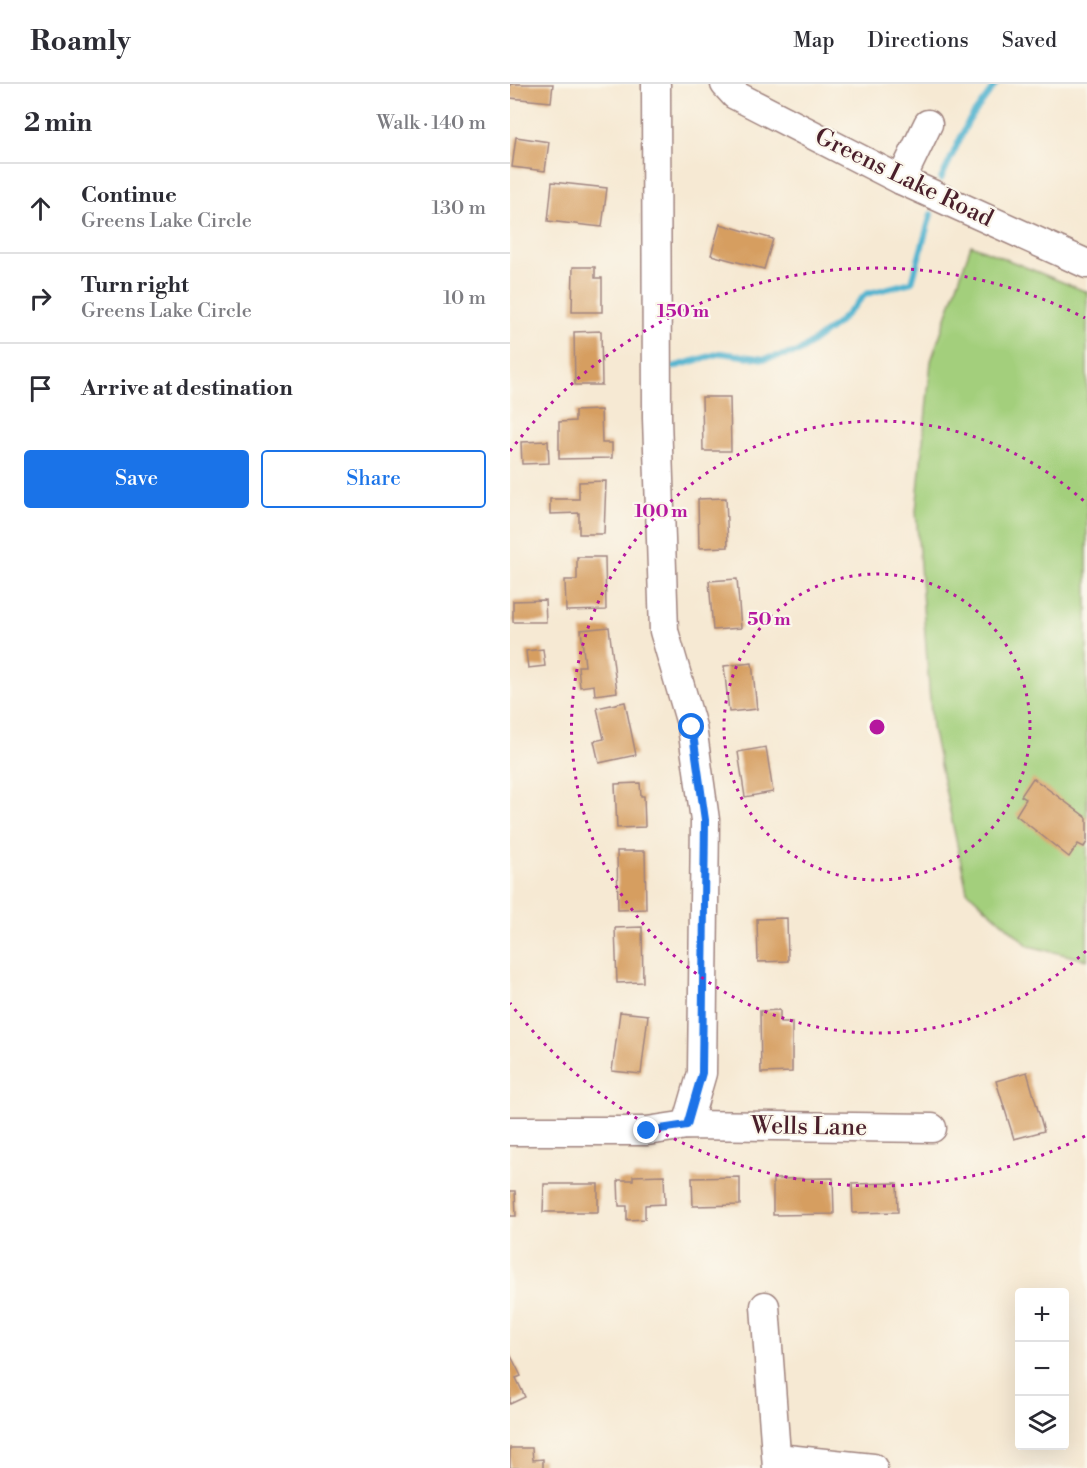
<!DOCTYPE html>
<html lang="en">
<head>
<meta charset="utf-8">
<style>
  :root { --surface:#fff; --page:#f7f7f7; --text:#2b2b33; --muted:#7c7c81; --line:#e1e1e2; --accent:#1a73e8 }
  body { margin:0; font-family:"Libre Bodoni",serif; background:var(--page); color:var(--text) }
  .controls { position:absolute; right:18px; bottom:18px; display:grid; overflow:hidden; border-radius:6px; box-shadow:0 6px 24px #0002 }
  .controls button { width:54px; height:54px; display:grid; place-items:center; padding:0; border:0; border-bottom:2px solid var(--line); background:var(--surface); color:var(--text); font:30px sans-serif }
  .stop { position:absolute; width:18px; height:18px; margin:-14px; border:4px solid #1a73e8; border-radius:50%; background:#fff }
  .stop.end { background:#1a73e8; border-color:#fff; box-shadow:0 2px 6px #0008 }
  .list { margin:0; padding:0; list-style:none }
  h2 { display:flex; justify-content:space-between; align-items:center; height:78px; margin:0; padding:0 24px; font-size:26px }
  h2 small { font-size:20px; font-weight:400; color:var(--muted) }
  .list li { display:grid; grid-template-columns:39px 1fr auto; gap:18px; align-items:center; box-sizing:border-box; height:90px; padding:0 24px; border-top:2px solid var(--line) }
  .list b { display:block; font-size:22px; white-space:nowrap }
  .list p { margin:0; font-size:20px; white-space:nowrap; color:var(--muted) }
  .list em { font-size:20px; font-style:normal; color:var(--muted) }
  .actions { display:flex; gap:12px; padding:18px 24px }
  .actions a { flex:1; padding:14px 0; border:2px solid var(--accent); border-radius:6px; text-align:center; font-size:21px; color:var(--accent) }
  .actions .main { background:var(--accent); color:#fff }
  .icon { flex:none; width:33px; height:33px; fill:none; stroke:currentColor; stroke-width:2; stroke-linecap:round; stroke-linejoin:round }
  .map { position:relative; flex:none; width:577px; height:1384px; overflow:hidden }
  header { display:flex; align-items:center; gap:36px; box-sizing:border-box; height:84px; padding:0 30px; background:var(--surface); border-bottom:2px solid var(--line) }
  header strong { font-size:28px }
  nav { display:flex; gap:33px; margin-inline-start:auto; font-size:21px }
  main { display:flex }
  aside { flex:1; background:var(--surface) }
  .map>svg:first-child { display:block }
</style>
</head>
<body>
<header>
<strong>Roamly</strong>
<nav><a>Map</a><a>Directions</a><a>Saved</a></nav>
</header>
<main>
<aside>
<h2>2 min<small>Walk · 140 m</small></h2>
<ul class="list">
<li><svg class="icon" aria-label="ahead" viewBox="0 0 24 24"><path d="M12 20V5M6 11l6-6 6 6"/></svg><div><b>Continue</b><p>Greens Lake Circle</p></div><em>130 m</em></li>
<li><svg class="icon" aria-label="right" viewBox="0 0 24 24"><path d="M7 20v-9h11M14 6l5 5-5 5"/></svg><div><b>Turn right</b><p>Greens Lake Circle</p></div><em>10 m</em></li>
<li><svg class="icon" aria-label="arrive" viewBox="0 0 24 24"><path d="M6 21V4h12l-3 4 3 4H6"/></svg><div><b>Arrive at destination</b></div></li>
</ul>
<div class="actions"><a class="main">Save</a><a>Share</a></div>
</aside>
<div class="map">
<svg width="577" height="1384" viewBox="0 0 577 1384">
  <rect width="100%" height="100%" fill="#fbf7ec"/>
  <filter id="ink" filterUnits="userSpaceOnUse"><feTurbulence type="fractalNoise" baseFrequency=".0167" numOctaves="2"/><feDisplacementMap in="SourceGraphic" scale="12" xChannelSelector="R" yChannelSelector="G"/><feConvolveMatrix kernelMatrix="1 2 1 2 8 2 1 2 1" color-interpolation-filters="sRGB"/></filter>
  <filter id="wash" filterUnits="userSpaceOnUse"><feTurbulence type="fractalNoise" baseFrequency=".008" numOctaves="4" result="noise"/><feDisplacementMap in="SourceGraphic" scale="24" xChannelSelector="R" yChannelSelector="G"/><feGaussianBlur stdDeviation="1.35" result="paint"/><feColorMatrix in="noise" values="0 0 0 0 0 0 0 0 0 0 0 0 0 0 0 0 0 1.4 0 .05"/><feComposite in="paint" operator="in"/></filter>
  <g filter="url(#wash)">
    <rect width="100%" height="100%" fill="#f6e9d3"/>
    <!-- green -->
    <path fill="#a3cf7c" stroke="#767754" stroke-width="1.5" d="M 461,161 L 577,208 L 577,876 L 519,862 L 457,807 L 422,644 L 406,427 L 421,277 Z"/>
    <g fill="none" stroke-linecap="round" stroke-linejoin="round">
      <!-- stream -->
      <g stroke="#50b3cf" stroke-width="6">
        <path d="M 431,95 L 458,38 L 486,0"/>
        <path d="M 163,283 L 211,269 L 254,275 L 289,268 L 328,239 L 356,210 L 402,198 L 421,130"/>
      </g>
    </g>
    <g id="blocks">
      <!-- building -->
      <g fill="#d69e61">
        <path d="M 0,0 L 43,0 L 41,18 L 0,14 Z"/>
        <path d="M 6,53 L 39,58 L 35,87 L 2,83 Z"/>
        <path d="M 42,98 L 97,104 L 92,143 L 38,137 Z"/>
        <path d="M 210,140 L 263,155 L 254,185 L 201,171 Z"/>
        <path d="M 63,183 L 85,183 L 85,194 L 92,194 L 92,228 L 62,228 Z"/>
        <path d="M 91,247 L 92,301 L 65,301 L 64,248 Z"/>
        <path d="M 192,313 L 220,313 L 221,367 L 193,367 Z"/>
        <path d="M 91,326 L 92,359 L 102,359 L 102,374 L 49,375 L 49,338 L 65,337 L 65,327 Z"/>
        <path d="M 38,357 L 39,379 L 12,380 L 11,358 Z"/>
        <path d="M 96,397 L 94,450 L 69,450 L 69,429 L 40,430 L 40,415 L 69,415 L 69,398 Z"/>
        <path d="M 216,414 L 218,463 L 189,464 L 188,415 Z"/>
        <path d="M 67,473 L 95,473 L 96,526 L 56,527 L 55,496 L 67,496 Z"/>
        <path d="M 227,495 L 231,544 L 203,546 L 199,497 Z"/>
        <path d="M 35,516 L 36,538 L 3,538 L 3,517 Z"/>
        <path d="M 99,543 L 107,608 L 85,611 L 84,601 L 70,603 L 68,582 L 75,582 L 71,546 Z"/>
        <path d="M 33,565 L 35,582 L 18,584 L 16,567 Z"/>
        <path d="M 242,579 L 247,625 L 219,628 L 214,582 Z"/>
        <path d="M 115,618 L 126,671 L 89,679 L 84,657 L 94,655 L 87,624 Z"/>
        <path d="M 256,663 L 263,708 L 235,713 L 228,668 Z"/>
        <path d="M 523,694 L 577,734 L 577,758 L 574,763 L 568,760 L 559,773 L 506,731 L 516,715 L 511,712 Z"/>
        <path d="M 130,699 L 131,712 L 134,712 L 135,743 L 107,744 L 105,700 Z"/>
        <path d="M 107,767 L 135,767 L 136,825 L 108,826 Z"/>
        <path d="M 277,834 L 278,877 L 248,878 L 247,835 Z"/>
        <path d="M 132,843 L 133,898 L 107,899 L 105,844 Z"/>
        <path d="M 270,926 L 270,938 L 282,938 L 282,988 L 251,989 L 250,927 Z"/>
        <path d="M 110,928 L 138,931 L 131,990 L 102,987 Z"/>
        <path d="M 517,988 L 534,1047 L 504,1055 L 486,997 Z"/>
        <path d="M 154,1091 L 155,1120 L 135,1121 L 135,1135 L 117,1136 L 117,1122 L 109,1122 L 108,1096 L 123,1096 L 123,1092 Z"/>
        <path d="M 230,1093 L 230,1121 L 183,1122 L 182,1094 Z"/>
        <path d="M 323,1094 L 324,1130 L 263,1131 L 263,1095 Z"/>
        <path d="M 387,1099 L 388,1128 L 343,1129 L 342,1100 Z"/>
        <path d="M 34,1100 L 88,1100 L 88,1128 L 33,1128 Z"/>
        <path d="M 0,1107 L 5,1107 L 6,1132 L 0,1132 Z"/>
        <path d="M 0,1270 L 11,1292 L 6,1294 L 15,1313 L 0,1320 Z"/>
        <path d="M 0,1364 L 22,1364 L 23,1376 L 33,1375 L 33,1384 L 0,1384 Z"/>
      </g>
    </g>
  </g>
  <g filter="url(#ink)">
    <use href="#blocks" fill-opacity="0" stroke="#a0847f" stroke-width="1.5"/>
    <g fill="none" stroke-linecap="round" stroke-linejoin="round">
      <!-- minor casing -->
      <g stroke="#a0847f" stroke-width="31">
        <g id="minor">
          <path d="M 146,0 L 147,334 L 154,547 L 182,643 L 195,736 L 192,989 L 177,1041"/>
          <path d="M 215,0 L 225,11 L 391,96 L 577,180"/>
          <path d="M 391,96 L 418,40"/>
          <path d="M 0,1047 L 137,1047 L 177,1041 L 422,1044"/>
          <path d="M 255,1222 L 267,1384"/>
          <path d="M 267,1374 L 363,1384"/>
        </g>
      </g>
      <!-- minor -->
      <use href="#minor" stroke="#fff" stroke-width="28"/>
    </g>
  </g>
  <g fill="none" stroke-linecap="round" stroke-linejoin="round" filter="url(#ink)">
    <!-- route -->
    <path stroke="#1a73e8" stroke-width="8" d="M 137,1047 L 177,1041 L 192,989 L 195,736 L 182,643"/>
  </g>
  <!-- distance rings -->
  <g fill="none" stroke="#b5179e" stroke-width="3" stroke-dasharray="3 6">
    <circle cx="367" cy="643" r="153"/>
    <path d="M576 867A306 306 0 1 1 576 419"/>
    <path d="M575 1052A459 459 0 0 1 0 919M0 367A459 459 0 0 1 575 234"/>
  </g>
  <g text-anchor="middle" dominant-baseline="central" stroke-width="4.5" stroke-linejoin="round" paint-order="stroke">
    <!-- street labels -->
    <g font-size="24" fill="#4a1f2b" stroke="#fbf7ec">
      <text transform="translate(394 94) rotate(26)">Greens Lake Road</text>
      <text transform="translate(299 1043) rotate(1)">Wells Lane</text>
    </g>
  </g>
  <circle cx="367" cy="643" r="9" fill="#b5179e" stroke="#fbf7ec" stroke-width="3"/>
  <g font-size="18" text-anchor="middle" font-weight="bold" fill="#b5179e" stroke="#fbf7ec" stroke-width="4.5" stroke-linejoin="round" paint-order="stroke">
    <text x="173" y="233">150 m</text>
    <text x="151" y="433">100 m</text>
    <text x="259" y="541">50 m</text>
  </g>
</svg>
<div class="controls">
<button>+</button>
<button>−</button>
<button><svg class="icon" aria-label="layers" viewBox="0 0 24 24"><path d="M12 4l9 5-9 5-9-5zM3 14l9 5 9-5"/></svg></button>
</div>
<div class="stop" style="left:182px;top:643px"></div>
<div class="stop end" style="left:137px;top:1047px"></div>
</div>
</main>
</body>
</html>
